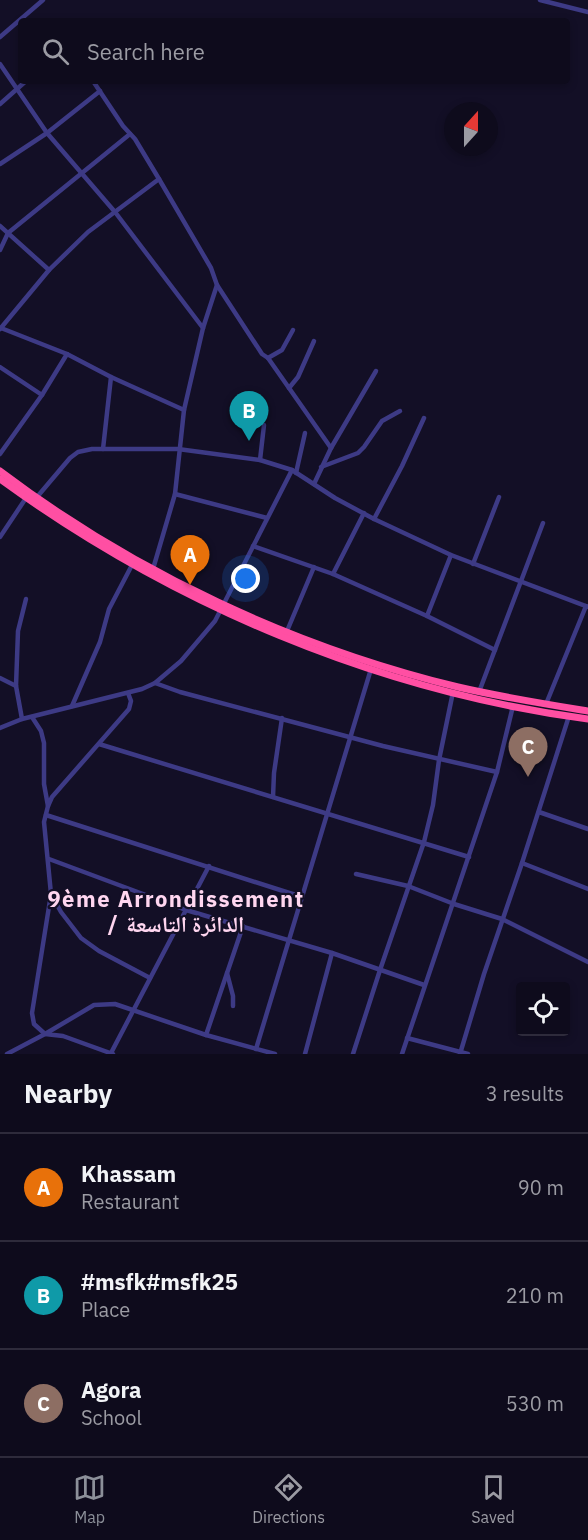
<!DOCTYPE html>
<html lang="en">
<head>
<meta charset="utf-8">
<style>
  :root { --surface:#0e0b1c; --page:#171425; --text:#f1f3f6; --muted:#9b9ba3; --line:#2e2b3b; --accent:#8c9099 }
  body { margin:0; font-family:"IBM Plex Sans","Noto Naskh Arabic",sans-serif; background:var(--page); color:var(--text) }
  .controls { position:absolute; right:18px; bottom:18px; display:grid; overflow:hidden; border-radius:6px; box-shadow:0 3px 9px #0003 }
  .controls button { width:54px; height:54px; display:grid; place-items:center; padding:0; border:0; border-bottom:2px solid var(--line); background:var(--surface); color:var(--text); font:30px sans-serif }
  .compass { position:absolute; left:444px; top:102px; width:54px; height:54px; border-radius:50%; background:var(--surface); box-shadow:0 3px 9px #0003; rotate:21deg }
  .you { position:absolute; left:246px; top:579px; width:21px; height:21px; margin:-15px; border:4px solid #fff; border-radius:50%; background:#1a73e8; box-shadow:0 0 0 9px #1a73e833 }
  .badge { display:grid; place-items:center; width:39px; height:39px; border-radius:50%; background:var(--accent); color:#fff; font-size:20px; font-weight:700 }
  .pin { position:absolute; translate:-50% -50px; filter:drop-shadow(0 2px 3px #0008) }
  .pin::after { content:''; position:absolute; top:32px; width:21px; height:18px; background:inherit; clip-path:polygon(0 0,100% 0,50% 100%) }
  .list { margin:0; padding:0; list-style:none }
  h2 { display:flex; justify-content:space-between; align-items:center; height:78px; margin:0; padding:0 24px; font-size:26px }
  h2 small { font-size:20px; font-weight:400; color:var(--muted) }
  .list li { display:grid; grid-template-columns:39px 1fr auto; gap:18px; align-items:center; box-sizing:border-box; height:108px; padding:0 24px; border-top:2px solid var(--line) }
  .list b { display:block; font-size:22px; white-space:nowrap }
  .list p { margin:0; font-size:20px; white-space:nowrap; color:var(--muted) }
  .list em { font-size:20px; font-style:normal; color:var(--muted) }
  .icon { flex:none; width:33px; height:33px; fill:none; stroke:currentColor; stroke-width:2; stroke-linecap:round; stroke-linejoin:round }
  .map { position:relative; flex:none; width:588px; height:1054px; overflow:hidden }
  .search { position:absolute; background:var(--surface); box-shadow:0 3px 9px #0003; left:18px; right:18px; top:18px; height:66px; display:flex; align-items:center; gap:15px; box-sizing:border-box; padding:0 21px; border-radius:6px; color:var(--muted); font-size:22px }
  .sheet { height:402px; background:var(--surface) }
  nav { display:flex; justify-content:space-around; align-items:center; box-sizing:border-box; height:84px; border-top:2px solid var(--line); background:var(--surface); font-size:16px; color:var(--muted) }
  nav a { display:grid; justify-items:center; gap:3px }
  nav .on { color:var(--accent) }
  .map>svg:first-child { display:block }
</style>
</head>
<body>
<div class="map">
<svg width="588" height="1054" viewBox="0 0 588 1054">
  <rect width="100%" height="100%" fill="#130f26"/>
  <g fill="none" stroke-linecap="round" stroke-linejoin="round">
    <!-- minor -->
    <g stroke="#3d3a85" stroke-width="4.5">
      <path d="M 540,0 L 588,12"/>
      <path d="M 0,37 L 43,0"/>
      <path d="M 0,64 L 47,133 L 115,212 L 203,328"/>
      <path d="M 93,81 L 123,126 L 135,139 L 159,179 L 211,268 L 217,285 L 203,328 L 184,410 L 175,494 L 153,569"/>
      <path d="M 0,104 L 26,81"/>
      <path d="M 0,164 L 47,133 L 100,91"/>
      <path d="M 0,226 L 49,270 L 0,329"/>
      <path d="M 0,250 L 8,233 L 130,134"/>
      <path d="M 49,270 L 88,232 L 159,179"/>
      <path d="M 217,285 L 262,354 L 268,358 L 331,448"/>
      <path d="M 1,328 L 67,354 L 111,377 L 184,410"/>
      <path d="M 268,358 L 282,350 L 293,330"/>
      <path d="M 0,367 L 42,395"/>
      <path d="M 289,388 L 298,377 L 314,341"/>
      <path d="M 103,449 L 111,377"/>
      <path d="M 0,454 L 42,395 L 67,354"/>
      <path d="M 260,460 L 264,425"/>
      <path d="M 321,467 L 358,453 L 364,447 L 382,421 L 400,411"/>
      <path d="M 296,473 L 305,433"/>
      <path d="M 314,484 L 331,448 L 376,371"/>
      <path d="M 175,494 L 267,518"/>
      <path d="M 37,497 L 70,458 L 78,452 L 92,449 L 178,449 L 260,460 L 292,470 L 335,498 L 374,519 L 451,555 L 588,607"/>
      <path d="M 374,519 L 402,466 L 424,418"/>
      <path d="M 0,537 L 26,498"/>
      <path d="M 253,546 L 333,574 L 427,616 L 495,650"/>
      <path d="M 473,564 L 499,497"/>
      <path d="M 333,574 L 364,513"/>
      <path d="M 427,616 L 451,555"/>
      <path d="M 287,631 L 314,567"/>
      <path d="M 0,678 L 16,686"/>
      <path d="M 155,683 L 180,692 L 383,746 L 497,772"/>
      <path d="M 479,692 L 543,523"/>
      <path d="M 128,693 L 131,701 L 129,709 L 52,797 L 48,806 L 44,822 L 51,894 L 61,912 L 81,938 L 99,951 L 150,978"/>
      <path d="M 546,704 L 586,606"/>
      <path d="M 72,706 L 100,642 L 109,609 L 132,565"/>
      <path d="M 32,717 L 41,731 L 44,743 L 44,784 L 48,806"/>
      <path d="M 22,719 L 16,686 L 18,631 L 26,599"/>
      <path d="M 0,728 L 22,719 L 142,689 L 155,683 L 181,661 L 215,621 L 292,470"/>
      <path d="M 99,744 L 469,857"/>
      <path d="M 273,797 L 274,773 L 282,718"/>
      <path d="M 539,812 L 588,829"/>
      <path d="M 46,815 L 302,897"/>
      <path d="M 49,859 L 186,910 L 332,953 L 424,985"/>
      <path d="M 522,863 L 588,889"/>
      <path d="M 356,874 L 408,886 L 454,904 L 502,919 L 588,962"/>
      <path d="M 227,973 L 233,996 L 233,1006"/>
      <path d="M 206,1035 L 243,926"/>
      <path d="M 407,1038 L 468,1054"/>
      <path d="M 256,1049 L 371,669"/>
      <path d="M 111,1053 L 209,866"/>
      <path d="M 7,1054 L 45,1034 L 34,1024 L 32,1013 L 51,894"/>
      <path d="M 113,1054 L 63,1036 L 45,1034 L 94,1005 L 115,1004 L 206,1035 L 275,1054"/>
      <path d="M 305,1054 L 332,953"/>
      <path d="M 353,1054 L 380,970 L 424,842 L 433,805 L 439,760 L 453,692"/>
      <path d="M 402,1054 L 497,772 L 513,706"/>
      <path d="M 460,1054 L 484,974 L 522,863 L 569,716"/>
    </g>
    <!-- highway -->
    <g stroke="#ff4fa3" stroke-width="7">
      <path d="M 0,471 C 135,573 294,647 458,687 C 501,697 545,704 588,711"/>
      <path d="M 0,479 C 172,604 376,691 588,719"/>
    </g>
  </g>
  <g text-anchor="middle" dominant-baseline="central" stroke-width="4.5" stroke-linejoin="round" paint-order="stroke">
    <!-- district labels -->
    <g font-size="22" font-weight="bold" letter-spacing="1.5" fill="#ffd6f0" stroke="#130f26">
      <text x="176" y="898">9ème Arrondissement<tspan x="176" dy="25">/ الدائرة التاسعة</tspan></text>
    </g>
  </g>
</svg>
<div class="controls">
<button><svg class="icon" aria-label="locate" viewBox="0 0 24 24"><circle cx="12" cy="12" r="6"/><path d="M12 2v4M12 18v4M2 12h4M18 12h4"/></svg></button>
</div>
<svg class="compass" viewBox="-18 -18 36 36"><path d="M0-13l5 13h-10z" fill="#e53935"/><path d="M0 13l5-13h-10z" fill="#9b9ba3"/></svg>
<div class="you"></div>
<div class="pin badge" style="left:190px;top:585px;background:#e8710a">A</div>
<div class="pin badge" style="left:249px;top:441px;background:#0f9aa8">B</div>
<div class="pin badge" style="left:528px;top:777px;background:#8d6e63">C</div>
<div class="search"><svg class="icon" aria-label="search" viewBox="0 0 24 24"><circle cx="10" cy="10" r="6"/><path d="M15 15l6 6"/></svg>Search here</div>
</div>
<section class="sheet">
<h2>Nearby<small>3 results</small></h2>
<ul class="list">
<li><span class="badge" style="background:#e8710a">A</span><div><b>Khassam</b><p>Restaurant</p></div><em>90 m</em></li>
<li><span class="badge" style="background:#0f9aa8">B</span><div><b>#msfk#msfk25</b><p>Place</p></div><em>210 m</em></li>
<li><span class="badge" style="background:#8d6e63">C</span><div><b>Agora</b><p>School</p></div><em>530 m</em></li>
</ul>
</section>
<nav>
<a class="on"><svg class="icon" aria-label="map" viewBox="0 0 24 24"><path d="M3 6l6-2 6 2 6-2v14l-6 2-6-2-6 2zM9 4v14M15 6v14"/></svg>Map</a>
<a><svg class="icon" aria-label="directions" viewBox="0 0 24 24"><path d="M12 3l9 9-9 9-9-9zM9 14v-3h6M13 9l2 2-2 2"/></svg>Directions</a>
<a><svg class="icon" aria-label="saved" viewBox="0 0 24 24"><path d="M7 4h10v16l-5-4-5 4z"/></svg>Saved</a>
</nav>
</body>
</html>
